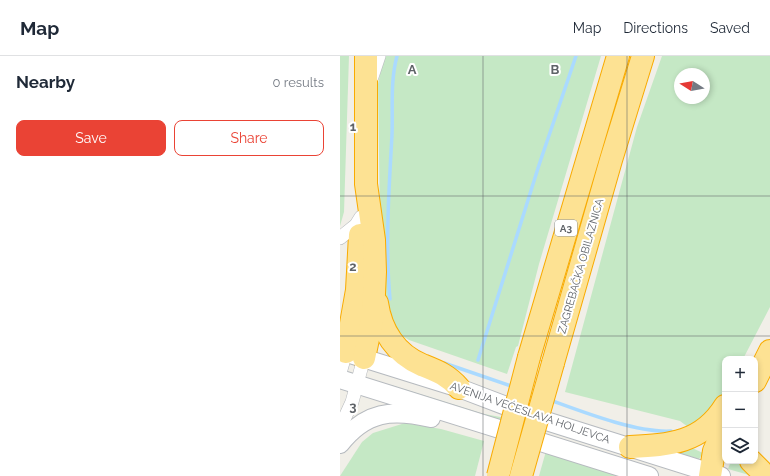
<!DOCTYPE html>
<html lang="en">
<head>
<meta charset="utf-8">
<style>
  :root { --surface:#fff; --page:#f2f2f3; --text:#1f2937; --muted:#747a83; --line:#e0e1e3; --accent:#ea4335 }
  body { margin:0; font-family:Raleway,sans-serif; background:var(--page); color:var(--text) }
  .controls { position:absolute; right:12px; bottom:12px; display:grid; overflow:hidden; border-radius:8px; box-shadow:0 2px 6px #0003 }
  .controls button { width:36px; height:36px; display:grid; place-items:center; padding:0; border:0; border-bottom:1px solid var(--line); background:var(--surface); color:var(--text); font:20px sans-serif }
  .compass { position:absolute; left:334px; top:12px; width:36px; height:36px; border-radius:50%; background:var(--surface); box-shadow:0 2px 6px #0003; rotate:281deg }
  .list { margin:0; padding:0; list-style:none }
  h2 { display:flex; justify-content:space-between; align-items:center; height:52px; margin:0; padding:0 16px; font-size:17px }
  h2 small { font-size:13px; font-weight:400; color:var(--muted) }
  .actions { display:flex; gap:8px; padding:12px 16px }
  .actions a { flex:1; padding:9px 0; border:1px solid var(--accent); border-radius:8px; text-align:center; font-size:14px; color:var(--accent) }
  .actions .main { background:var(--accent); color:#fff }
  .icon { flex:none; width:22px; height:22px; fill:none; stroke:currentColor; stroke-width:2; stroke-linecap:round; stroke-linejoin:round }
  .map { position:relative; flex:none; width:430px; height:420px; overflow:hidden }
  header { display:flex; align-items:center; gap:24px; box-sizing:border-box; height:56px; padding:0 20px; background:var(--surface); border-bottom:1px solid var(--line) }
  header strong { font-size:19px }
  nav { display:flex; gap:22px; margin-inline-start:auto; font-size:14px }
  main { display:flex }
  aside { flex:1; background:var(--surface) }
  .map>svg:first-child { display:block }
</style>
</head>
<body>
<header>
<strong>Map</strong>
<nav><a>Map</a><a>Directions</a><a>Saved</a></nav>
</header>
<main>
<aside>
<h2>Nearby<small>0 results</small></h2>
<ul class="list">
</ul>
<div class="actions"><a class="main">Save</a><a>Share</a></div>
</aside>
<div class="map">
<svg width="430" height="420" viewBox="0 0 430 420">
  <rect width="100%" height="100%" fill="#f1efe8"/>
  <!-- green -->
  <g fill="#c5e8c5" fill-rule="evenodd">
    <path d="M 0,0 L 9,0 L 4,156 L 0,170 Z"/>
    <path d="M 46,0 L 261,0 L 199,208 L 178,290 L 176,291 L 167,318 L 69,284 L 61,279 L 55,272 L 41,237 L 38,28 L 42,9 Z"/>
    <path d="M 322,0 L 430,0 L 430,251 L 403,303 L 385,303 L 385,337 L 379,350 L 352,374 L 340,365 L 225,336 L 297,71 ZM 340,18 L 364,18 L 364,42 L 340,42 Z"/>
    <path d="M 51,329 L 144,358 L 188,366 L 333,411 L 332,414 L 197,372 L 153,363 L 50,332 Z"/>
    <path d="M 65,367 L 101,373 L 144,385 L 135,420 L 0,420 L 22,386 L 33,377 Z"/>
    <path d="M 350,391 L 363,397 L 359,403 L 332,395 Z"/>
    <path d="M 206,395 L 286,420 L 199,420 Z"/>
    <path d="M 391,405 L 399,407 L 404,405 L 410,417 L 409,419 L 388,413 Z"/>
  </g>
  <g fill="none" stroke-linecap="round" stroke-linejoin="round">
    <!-- stream -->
    <g stroke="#aadaff" stroke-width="3.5">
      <path d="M 50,243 C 45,189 49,133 52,79 C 53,52 50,26 57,0"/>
      <path d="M 138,304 L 199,109 L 236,0"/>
      <path d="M 104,307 L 174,331"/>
      <path d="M 210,344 C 243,356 297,377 331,375"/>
    </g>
    <!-- street casing -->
    <g stroke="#b5b8bc" stroke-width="14">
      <g id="street">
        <path d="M 32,21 L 39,0"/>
        <path d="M 0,182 L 16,169 L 21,161"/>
        <path d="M 0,317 L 6,296"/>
        <path d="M 0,372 L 12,346 L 24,302"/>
      </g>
    </g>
    <!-- secondary casing -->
    <g stroke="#b6babf" stroke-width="20">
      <g id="secondary">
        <path d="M 10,298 L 119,332 L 203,364 L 381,420"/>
        <path d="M 0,323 L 309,420"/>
        <path d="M 0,388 C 26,355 52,353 91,362"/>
      </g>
    </g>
    <!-- highway casing -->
    <g stroke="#f9ab00" stroke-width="24">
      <g id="highway">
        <path d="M 37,247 C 41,275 56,298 82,309 C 97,315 108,319 119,332"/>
        <path d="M 6,296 L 17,234 L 20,179"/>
        <path d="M 189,301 L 278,0"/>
        <path d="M 24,302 L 33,259 L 35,216 L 34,184 L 26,128 L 26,0"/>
        <path d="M 213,307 L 271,104 L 303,0"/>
        <path d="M 415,325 L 430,295"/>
        <path d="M 290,391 C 330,389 362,387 385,350"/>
        <path d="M 411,405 L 426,420"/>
        <path d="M 370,420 L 374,395 L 385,370"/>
      </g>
    </g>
    <!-- street -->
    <use href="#street" stroke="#fff" stroke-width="13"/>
    <!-- secondary -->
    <use href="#secondary" stroke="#fff" stroke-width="18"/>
    <!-- highway -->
    <use href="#highway" stroke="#fde293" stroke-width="22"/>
    <!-- highway-bridge casing -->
    <g stroke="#f9ab00" stroke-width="24" stroke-linecap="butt">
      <g id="highway-bridge">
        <path d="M 158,420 L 189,301"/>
        <path d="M 181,420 L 213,307"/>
      </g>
    </g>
    <!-- highway-bridge -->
    <use href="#highway-bridge" stroke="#fde293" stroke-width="22"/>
  </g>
  <!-- grid -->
  <path fill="none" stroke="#5f6368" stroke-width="1" stroke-opacity="0.55" d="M 143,0 L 143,420M 287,0 L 287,420M 0,140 L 430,140M 0,280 L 430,280"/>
  <g text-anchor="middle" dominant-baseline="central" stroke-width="4" stroke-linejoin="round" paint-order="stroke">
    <!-- shield labels -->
    <rect fill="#fff" stroke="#8f9295" stroke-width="1" x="215" y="164" width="22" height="16" rx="3"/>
    <g font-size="10" font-weight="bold" fill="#5f6368">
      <text x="226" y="172">A3</text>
    </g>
    <!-- street labels -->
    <g font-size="11" fill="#5f6368" stroke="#fff">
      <text transform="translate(241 210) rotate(-74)">ZAGREBAČKA OBILAZNICA</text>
      <text transform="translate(190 357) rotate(19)">AVENIJA VEĆESLAVA HOLJEVCA</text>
    </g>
  </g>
  <g font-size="13" text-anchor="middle" font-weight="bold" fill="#5f6368" stroke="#fff" stroke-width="4" stroke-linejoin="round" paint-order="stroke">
    <text x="72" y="18">A</text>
    <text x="215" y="18">B</text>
    <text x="13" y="75">1</text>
    <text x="13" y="215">2</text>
    <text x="13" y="355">3</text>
  </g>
</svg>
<div class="controls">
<button>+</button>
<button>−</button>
<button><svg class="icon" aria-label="layers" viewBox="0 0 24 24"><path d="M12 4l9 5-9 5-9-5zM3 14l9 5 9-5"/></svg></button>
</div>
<svg class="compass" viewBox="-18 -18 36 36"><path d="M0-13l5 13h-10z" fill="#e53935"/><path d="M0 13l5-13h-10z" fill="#747a83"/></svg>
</div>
</main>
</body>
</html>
